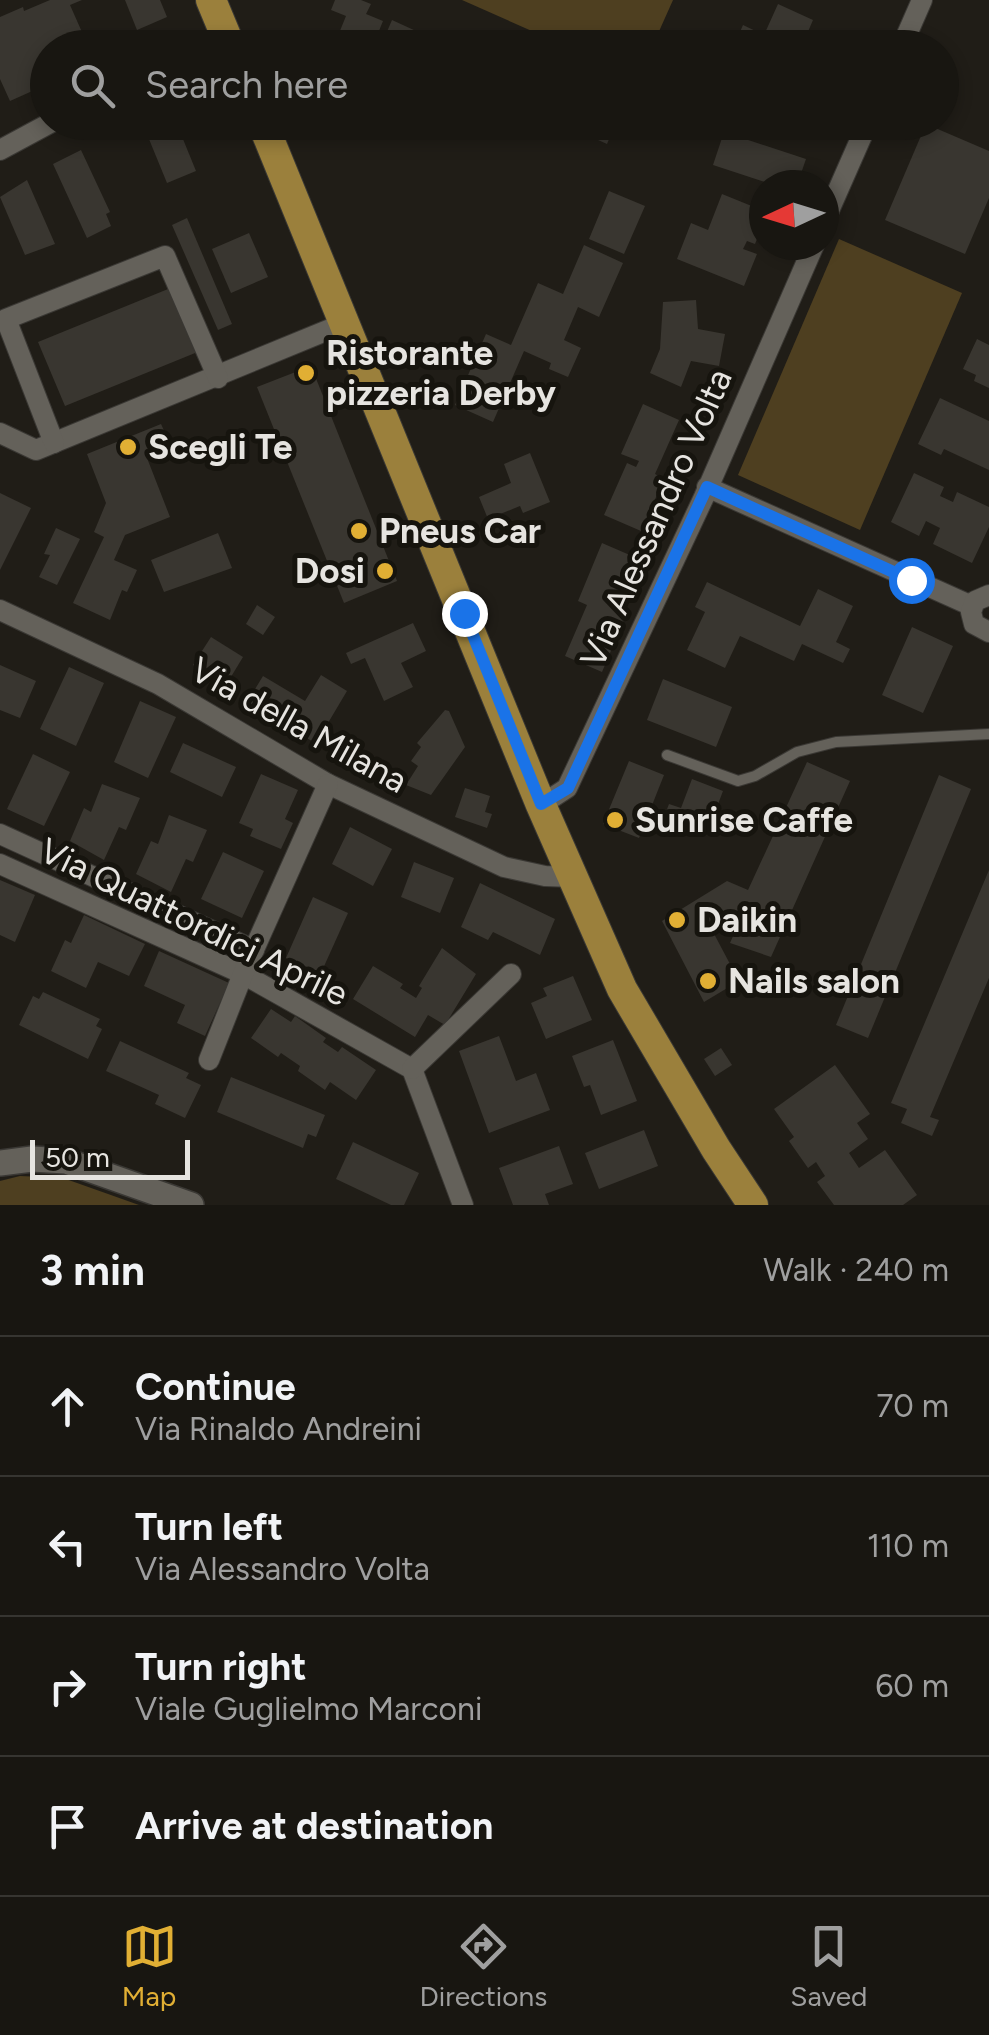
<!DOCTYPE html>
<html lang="en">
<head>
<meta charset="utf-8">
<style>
  :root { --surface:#181611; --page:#25231f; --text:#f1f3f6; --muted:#9f9f9f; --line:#363531; --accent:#e1af34 }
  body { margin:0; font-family:Figtree,sans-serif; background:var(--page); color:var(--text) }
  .compass { position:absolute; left:749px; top:170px; width:90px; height:90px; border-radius:50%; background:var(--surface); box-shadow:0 5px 15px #0003; rotate:266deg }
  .scale { position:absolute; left:30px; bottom:25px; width:160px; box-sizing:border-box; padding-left:10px; border:5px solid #e6e4e0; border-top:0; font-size:28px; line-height:35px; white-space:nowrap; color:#e6e4e0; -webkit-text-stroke:8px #16140e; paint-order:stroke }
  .stop { position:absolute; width:30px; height:30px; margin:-22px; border:8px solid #1a73e8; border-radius:50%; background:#fff }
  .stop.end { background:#1a73e8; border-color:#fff; box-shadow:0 2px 10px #0008 }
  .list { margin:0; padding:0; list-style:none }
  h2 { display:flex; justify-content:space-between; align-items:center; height:130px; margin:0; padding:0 40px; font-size:42px }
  h2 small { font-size:32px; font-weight:400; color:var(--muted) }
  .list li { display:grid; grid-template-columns:65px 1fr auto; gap:30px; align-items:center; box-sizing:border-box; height:140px; padding:0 40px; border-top:2px solid var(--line) }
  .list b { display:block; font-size:38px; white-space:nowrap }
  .list p { margin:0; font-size:32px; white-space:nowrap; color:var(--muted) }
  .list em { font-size:32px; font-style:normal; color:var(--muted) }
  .icon { flex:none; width:55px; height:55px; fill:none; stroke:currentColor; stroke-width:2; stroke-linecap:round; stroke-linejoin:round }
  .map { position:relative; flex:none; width:989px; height:1205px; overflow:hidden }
  .search { position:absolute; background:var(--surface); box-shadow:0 5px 15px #0003; left:30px; right:30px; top:30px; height:110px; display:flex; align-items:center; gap:25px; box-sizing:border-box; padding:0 35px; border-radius:55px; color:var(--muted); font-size:38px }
  .sheet { height:690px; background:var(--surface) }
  nav { display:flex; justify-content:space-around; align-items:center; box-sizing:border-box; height:140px; border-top:2px solid var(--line); background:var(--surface); font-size:28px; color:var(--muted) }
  nav a { display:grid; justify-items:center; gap:5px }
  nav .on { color:var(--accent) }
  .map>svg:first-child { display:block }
</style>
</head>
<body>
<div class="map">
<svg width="989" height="1205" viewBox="0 0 989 1205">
  <rect width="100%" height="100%" fill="#201d17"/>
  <!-- park -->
  <g fill="#4e3f20">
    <path d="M 462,0 L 673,0 L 652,47 L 568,47 Z"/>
    <path d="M 839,239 L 962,293 L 860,530 L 738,475 Z"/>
    <path d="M 20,1176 L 63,1178 L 139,1205 L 0,1205 L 0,1181 Z"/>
  </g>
  <!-- building -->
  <g fill="#393630">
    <path d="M 50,0 L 82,0 L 70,5 L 89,48 L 48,48 L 48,84 L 10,101 L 0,79 L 0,17 L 23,7 L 24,11 Z"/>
    <path d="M 125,0 L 160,0 L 167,17 L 137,30 Z"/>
    <path d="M 335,0 L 361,0 L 371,4 L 366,14 L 383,21 L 372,48 L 333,48 L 346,16 L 331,10 Z"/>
    <path d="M 778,4 L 813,20 L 801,48 L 733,48 L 743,25 L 764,35 Z"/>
    <path d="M 392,20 L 453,48 L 380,48 Z"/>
    <path d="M 142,122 L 176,122 L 196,171 L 167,183 Z"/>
    <path d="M 558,122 L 616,122 L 607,144 Z"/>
    <path d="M 926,124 L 989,151 L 989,198 L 965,254 L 885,220 Z"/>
    <path d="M 724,132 L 806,159 L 797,185 L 774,185 L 713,165 Z"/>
    <path d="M 81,150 L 110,212 L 106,214 L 111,226 L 87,238 L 53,164 Z"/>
    <path d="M 27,180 L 55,244 L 25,255 L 0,197 Z"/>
    <path d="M 609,191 L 645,206 L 624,254 L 589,239 Z"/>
    <path d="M 722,194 L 764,211 L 764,221 L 755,244 L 747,241 L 743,249 L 757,254 L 744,286 L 677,259 L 691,223 L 708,230 Z"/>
    <path d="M 187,218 L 232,324 L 218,330 L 172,225 Z"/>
    <path d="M 249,233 L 268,277 L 231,293 L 212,249 Z"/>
    <path d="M 584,245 L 623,263 L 599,317 L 578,307 L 564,340 L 581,348 L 568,377 L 549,369 L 551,363 L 524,351 L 493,422 L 455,405 L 486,334 L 511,345 L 538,283 L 563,294 Z"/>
    <path d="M 173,287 L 200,351 L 65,406 L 38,342 Z"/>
    <path d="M 696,300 L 698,329 L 725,334 L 719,366 L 691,361 L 681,387 L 650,373 L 660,349 L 663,302 Z"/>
    <path d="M 977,339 L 989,345 L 989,388 L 974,381 L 976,375 L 963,369 Z"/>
    <path d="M 311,366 L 397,581 L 344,603 L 257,387 Z"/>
    <path d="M 940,398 L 989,421 L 989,470 L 944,449 L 941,455 L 918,444 Z"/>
    <path d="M 643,404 L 679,420 L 655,474 L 664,479 L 641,531 L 604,515 L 627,463 L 636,467 L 639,461 L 621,454 Z"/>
    <path d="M 161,424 L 172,448 L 147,458 L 170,517 L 125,535 L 114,560 L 137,570 L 127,592 L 122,590 L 110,620 L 73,603 L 104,537 L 94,532 L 106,503 L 87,454 Z"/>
    <path d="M 530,453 L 550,502 L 523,513 L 520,506 L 488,519 L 479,497 L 511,483 L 504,464 Z"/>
    <path d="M 914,473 L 944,487 L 940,496 L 953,502 L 957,492 L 989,507 L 989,527 L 972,563 L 933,544 L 940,528 L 926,521 L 919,536 L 891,522 Z"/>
    <path d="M 0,493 L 31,508 L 0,570 Z"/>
    <path d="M 56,528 L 80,539 L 57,585 L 39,577 L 50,555 L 44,554 Z"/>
    <path d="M 218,533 L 232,568 L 164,592 L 151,560 Z"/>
    <path d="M 602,543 L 639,559 L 617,612 L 626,615 L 602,672 L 565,656 L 587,605 L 578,601 Z"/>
    <path d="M 707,582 L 800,626 L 818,589 L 853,606 L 836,642 L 850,649 L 843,663 L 802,644 L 794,661 L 740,636 L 725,668 L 687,650 L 705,612 L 695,607 Z"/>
    <path d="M 257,605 L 275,617 L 263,635 L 246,624 Z"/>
    <path d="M 413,623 L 426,651 L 401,663 L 413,687 L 384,701 L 365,658 L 351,664 L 346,653 Z"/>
    <path d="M 912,627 L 953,646 L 923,713 L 882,695 Z"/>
    <path d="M 211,637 L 243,657 L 226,685 L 193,665 Z"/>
    <path d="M 0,665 L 36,681 L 20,718 L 0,710 Z"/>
    <path d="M 69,667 L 104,683 L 76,746 L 40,729 Z"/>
    <path d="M 321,675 L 347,691 L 325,728 L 329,731 L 320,746 L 247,702 L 263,676 L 305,701 Z"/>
    <path d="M 663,679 L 732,707 L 716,747 L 647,720 Z"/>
    <path d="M 140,701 L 176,717 L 148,778 L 114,762 Z"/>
    <path d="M 445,710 L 449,711 L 465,747 L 431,795 L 406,785 L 418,766 L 411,761 L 421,747 L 417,743 Z"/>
    <path d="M 183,743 L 236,767 L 222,797 L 170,772 Z"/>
    <path d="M 33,754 L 70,772 L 44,826 L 7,809 Z"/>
    <path d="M 629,761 L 664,775 L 639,838 L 603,824 Z"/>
    <path d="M 807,762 L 850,781 L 771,957 L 730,943 L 738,925 L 731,921 L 712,930 L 739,981 L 704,1002 L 662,921 L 727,881 L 748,890 Z"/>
    <path d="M 261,774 L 298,790 L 285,819 L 293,823 L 281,849 L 250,836 L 253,829 L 239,823 Z"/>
    <path d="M 939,775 L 971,789 L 868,1038 L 836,1025 Z"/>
    <path d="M 692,779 L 723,791 L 706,836 L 683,828 L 680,837 L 659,830 L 669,804 L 681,808 Z"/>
    <path d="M 102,784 L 140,798 L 126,830 L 119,827 L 104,860 L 70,841 L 84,808 L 91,812 Z"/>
    <path d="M 465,788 L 490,796 L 485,812 L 492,814 L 487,828 L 455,817 Z"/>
    <path d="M 169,815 L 207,830 L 193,862 L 186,859 L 171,892 L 136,874 L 151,841 L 158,844 Z"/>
    <path d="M 350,827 L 392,849 L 373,886 L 332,864 Z"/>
    <path d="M 223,852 L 264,871 L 242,918 L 201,899 Z"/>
    <path d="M 414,862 L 454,878 L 440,913 L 401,897 Z"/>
    <path d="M 989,870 L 989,978 L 930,1117 L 939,1120 L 932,1136 L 901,1123 L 907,1109 L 891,1103 Z"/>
    <path d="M 0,880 L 35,895 L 15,942 L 0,935 Z"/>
    <path d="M 480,883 L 555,919 L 540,955 L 493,932 L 488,940 L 461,927 Z"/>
    <path d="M 313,897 L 348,913 L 321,973 L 286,958 Z"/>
    <path d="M 84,915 L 145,944 L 129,976 L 98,962 L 86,988 L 51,971 L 65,940 L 71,943 Z"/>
    <path d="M 442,948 L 476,974 L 445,1025 L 428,1015 L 415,1037 L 353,999 L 373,966 L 403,984 L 400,988 L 416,998 L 422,988 L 419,986 Z"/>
    <path d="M 159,951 L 229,983 L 205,1036 L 177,1023 L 185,1005 L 144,986 Z"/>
    <path d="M 573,976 L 592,1020 L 546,1039 L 531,1003 L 547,996 L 543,988 Z"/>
    <path d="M 43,992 L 100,1019 L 96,1026 L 102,1029 L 88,1059 L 19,1025 L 33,996 L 39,999 Z"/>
    <path d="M 271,1009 L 291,1022 L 295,1016 L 326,1038 L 323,1042 L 338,1052 L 342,1047 L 376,1070 L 356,1100 L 330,1082 L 325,1090 L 298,1071 L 300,1066 L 281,1053 L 278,1057 L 251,1038 Z"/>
    <path d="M 499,1036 L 516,1081 L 536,1073 L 550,1110 L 489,1133 L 459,1051 Z"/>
    <path d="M 613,1040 L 637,1101 L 601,1115 L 590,1085 L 584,1087 L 572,1056 Z"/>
    <path d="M 120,1041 L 189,1073 L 186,1078 L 201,1085 L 185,1118 L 155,1104 L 159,1095 L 106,1071 Z"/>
    <path d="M 721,1048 L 732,1065 L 715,1076 L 704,1059 Z"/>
    <path d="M 835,1065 L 870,1114 L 857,1123 L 868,1139 L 849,1153 L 859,1168 L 885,1150 L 917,1195 L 903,1205 L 834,1205 L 817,1182 L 825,1176 L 816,1162 L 808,1168 L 789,1141 L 794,1137 L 774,1109 Z"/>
    <path d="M 231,1077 L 325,1115 L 316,1137 L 308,1134 L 303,1148 L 217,1112 Z"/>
    <path d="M 644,1130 L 658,1166 L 599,1189 L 585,1153 Z"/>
    <path d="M 353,1142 L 419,1173 L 404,1205 L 391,1205 L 336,1179 Z"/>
    <path d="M 559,1146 L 573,1184 L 545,1194 L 549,1205 L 513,1205 L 499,1168 Z"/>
  </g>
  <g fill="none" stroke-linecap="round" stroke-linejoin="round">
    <!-- service casing -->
    <g stroke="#3a3834" stroke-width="12">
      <path id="service" d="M 667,755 L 738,781 L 755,776 L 797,752 L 836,742 L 989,734"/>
    </g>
    <!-- minor casing -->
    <g stroke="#3a3834" stroke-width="22">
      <g id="minor">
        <path d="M 901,48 L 922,0"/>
        <path d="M 0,150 L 52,122"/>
        <path d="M 824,222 L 868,122"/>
        <path d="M 0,433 L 36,450 L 345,323"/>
        <path d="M 54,443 L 6,319 L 165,256 L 218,378"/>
        <path d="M 707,487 L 972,606"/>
        <path d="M 989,595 L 975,601 L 971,612 L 974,624 L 989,632"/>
        <path d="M 0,610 L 158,684 L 328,784 L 504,867 L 545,876 L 572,877"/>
        <path d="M 541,805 L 567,788 L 704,497 L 814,245"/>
        <path d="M 0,834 L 254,950"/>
        <path d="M 0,864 L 243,974 L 412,1069 L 463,1205"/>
        <path d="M 209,1060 L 243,974 L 328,784"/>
        <path d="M 412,1069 L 511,974"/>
      </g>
    </g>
    <!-- tertiary casing -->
    <g stroke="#3a3834" stroke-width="28">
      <path id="tertiary" d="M 0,1163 L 32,1159 L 66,1161 L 191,1205"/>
    </g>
    <!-- primary casing -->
    <g stroke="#3a3834" stroke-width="32">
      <g id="primary">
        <path d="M 211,0 L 231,48"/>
        <path d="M 262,122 L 541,805 L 622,989 L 716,1149 L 753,1205"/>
      </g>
    </g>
    <!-- service -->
    <use href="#service" stroke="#64615a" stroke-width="10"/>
    <!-- minor -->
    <use href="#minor" stroke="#64615a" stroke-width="20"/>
    <!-- tertiary -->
    <use href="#tertiary" stroke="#64615a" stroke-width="25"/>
    <!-- primary -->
    <use href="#primary" stroke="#9b803c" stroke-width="30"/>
  </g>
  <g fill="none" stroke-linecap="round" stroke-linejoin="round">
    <!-- route -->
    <path stroke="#1a73e8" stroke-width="12" d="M 464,613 L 541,804 L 568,788 L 707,487 L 911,580"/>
  </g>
  <!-- markers -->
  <g fill="#e1af34" stroke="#16140e" stroke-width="4">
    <circle cx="306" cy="373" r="10"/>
    <circle cx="128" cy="447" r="10"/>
    <circle cx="359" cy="531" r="10"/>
    <circle cx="385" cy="571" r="10"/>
    <circle cx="615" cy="820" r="10"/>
    <circle cx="677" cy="920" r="10"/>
    <circle cx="708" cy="981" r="10"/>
  </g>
  <g text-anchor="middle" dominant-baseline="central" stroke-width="10" stroke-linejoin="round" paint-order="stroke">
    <!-- poi labels -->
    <g font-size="35" font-weight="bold" fill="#e6e4e0" stroke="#16140e" text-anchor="start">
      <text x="326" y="353">Ristorante<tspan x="326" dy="40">pizzeria Derby</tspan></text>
      <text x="148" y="447">Scegli Te</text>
      <text x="379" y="531">Pneus Car</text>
      <text x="365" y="571" text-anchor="end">Dosi</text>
      <text x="635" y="820">Sunrise Caffe</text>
      <text x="697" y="920">Daikin</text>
      <text x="728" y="981">Nails salon</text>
    </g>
    <!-- street labels -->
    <g font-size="35" fill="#e6e4e0" stroke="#16140e">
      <text transform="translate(656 518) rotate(-66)">Via Alessandro Volta</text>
      <text transform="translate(299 725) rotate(29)">Via della Milana</text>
      <text transform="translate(194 922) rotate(26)">Via Quattordici Aprile</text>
    </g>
  </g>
</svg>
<svg class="compass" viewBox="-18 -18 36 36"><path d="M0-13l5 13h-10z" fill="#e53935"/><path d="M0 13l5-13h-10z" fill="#9f9f9f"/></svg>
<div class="scale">50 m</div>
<div class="stop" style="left:911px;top:580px"></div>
<div class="stop end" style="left:464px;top:613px"></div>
<div class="search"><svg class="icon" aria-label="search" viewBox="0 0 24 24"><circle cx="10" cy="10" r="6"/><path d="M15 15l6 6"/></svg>Search here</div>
</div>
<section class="sheet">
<h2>3 min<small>Walk · 240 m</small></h2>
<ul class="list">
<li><svg class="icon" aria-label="ahead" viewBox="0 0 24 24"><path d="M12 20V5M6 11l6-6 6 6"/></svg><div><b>Continue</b><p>Via Rinaldo Andreini</p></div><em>70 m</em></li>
<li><svg class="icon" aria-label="left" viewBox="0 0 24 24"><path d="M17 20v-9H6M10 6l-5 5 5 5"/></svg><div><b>Turn left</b><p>Via Alessandro Volta</p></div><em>110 m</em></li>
<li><svg class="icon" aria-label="right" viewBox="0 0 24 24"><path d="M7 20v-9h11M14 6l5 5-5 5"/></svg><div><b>Turn right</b><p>Viale Guglielmo Marconi</p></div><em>60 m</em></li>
<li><svg class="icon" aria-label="arrive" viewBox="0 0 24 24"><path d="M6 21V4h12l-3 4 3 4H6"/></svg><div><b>Arrive at destination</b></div></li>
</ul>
</section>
<nav>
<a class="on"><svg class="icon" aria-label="map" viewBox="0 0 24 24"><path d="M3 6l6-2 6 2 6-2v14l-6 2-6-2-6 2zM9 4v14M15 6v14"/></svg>Map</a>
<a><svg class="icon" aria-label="directions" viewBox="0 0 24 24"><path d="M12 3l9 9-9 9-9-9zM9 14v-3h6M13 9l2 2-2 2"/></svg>Directions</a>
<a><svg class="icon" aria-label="saved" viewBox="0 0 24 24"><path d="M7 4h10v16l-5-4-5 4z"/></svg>Saved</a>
</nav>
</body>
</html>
